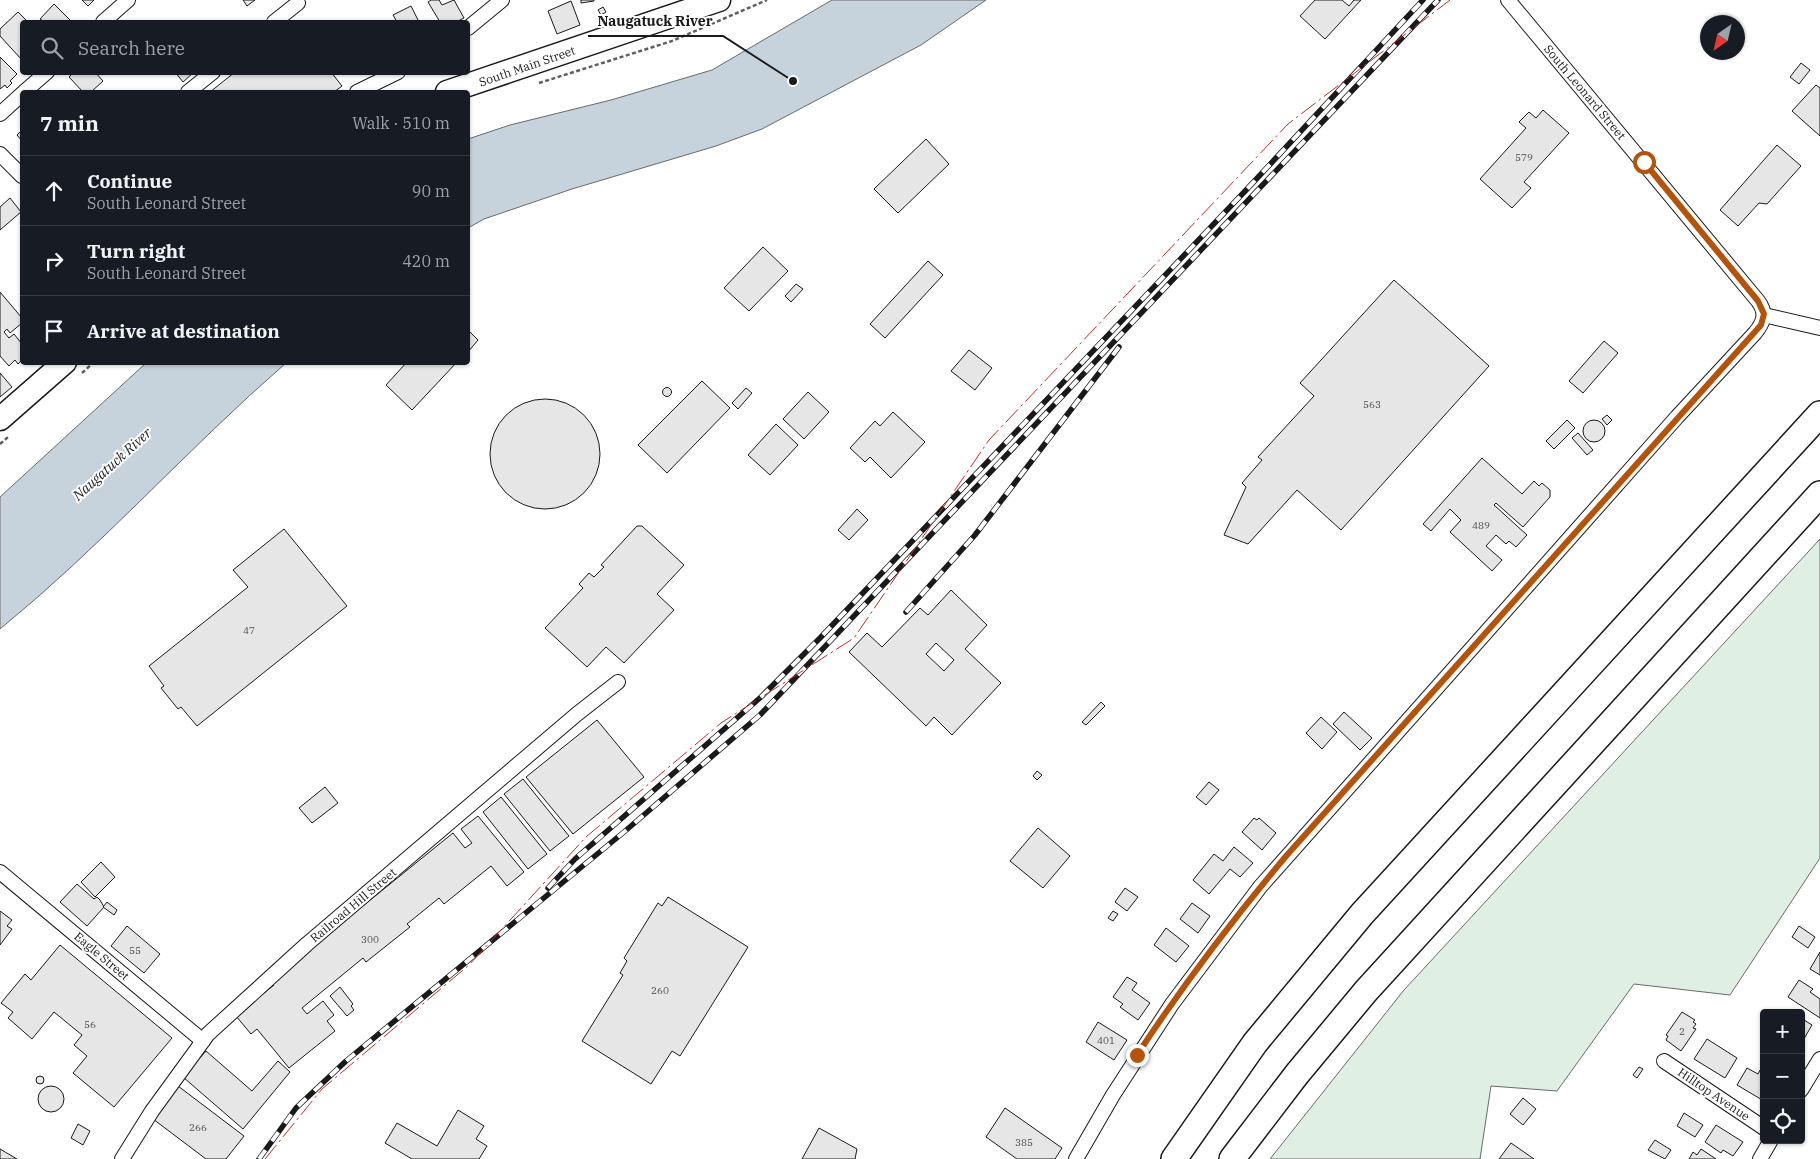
<!DOCTYPE html>
<html lang="en">
<head>
<meta charset="utf-8">
<style>
  :root { --surface:#171b24; --page:#20242c; --text:#f1f3f6; --muted:#9ea1a6; --line:#363941 }
  body { margin:0; font-family:"IBM Plex Serif",serif; background:var(--page); color:var(--text) }
  .controls { position:absolute; right:15px; bottom:15px; display:grid; overflow:hidden; border-radius:5px; box-shadow:0 1px 4px #0004 }
  .controls button { width:45px; height:45px; display:grid; place-items:center; padding:0; border:0; border-bottom:1px solid var(--line); background:var(--surface); color:var(--text); font:25px sans-serif }
  .compass { position:absolute; left:1700px; top:15px; width:45px; height:45px; border-radius:50%; background:var(--surface); box-shadow:0 1px 4px #0004; rotate:214deg }
  .stop { position:absolute; width:15px; height:15px; margin:-11px; border:4px solid #b45309; border-radius:50%; background:#fff }
  .stop.end { background:#b45309; border-color:#fff; box-shadow:0 1px 5px #0008 }
  .list { margin:0; padding:0; list-style:none }
  h2 { display:flex; justify-content:space-between; align-items:center; height:65px; margin:0; padding:0 20px; font-size:21px }
  h2 small { font-size:16px; font-weight:400; color:var(--muted) }
  .list li { display:grid; grid-template-columns:32px 1fr auto; gap:15px; align-items:center; box-sizing:border-box; height:70px; padding:0 20px; border-top:1px solid var(--line) }
  .list b { display:block; font-size:19px; white-space:nowrap }
  .list p { margin:0; font-size:16px; white-space:nowrap; color:var(--muted) }
  .list em { font-size:16px; font-style:normal; color:var(--muted) }
  .icon { flex:none; width:28px; height:28px; fill:none; stroke:currentColor; stroke-width:2; stroke-linecap:round; stroke-linejoin:round }
  .map { position:relative; flex:none; width:1820px; height:1159px; overflow:hidden }
  .search { position:absolute; background:var(--surface); box-shadow:0 1px 4px #0004; left:20px; top:20px; width:450px; height:55px; display:flex; align-items:center; gap:12px; box-sizing:border-box; padding:0 18px; border-radius:5px; color:var(--muted); font-size:19px }
  .panel { position:absolute; background:var(--surface); box-shadow:0 1px 4px #0004; left:20px; top:90px; width:450px; height:275px; border-radius:5px }
  .map>svg:first-child { display:block }
</style>
</head>
<body>
<div class="map">
<svg width="1820" height="1159" viewBox="0 0 1820 1159">
  <rect width="100%" height="100%" fill="#fff"/>
  <!-- green -->
  <path fill="#e0efe3" stroke="#6a6a6a" d="M 1820,539 L 1820,858 L 1730,995 L 1634,984 L 1557,1091 L 1491,1086 L 1480,1159 L 1270,1159 L 1404,990 Z"/>
  <!-- water -->
  <g fill="#c6d2dc" stroke="#6a6a6a">
    <path d="M 832,0 L 986,0 L 921,45 L 762,129 L 716,146 L 572,189 L 484,219 L 468,228 L 468,139 L 510,125 L 611,100 L 712,70 Z"/>
    <path d="M 146,363 L 286,363 C 188,448 101,547 0,629 L 0,497 Z"/>
  </g>
  <!-- building -->
  <g fill="#e6e6e6" stroke="#1a1a1a" fill-rule="evenodd">
    <path d="M 82,0 L 94,0 L 88,6 Z"/>
    <path d="M 243,0 L 255,0 L 247,6 Z"/>
    <path d="M 431,0 L 439,0 L 442,5 L 454,0 L 464,18 L 456,22 L 440,22 L 428,2 Z"/>
    <path d="M 581,0 L 594,0 L 594,1 L 581,3 Z"/>
    <path d="M 1315,0 L 1342,0 L 1349,6 L 1354,0 L 1361,0 L 1325,39 L 1300,16 Z"/>
    <path d="M 571,1 L 580,25 L 557,34 L 548,11 Z"/>
    <path d="M 54,4 L 72,22 L 45,22 L 40,19 Z"/>
    <path d="M 411,6 L 419,22 L 397,22 L 393,15 Z"/>
    <path d="M 603,7 L 606,12 L 601,15 L 598,10 Z"/>
    <path d="M 18,12 L 28,22 L 22,22 L 22,60 L 0,36 L 0,29 Z"/>
    <path d="M 0,57 L 17,74 L 10,81 L 12,83 L 7,88 L 5,85 L 0,89 Z"/>
    <path d="M 1801,63 L 1810,70 L 1799,84 L 1790,77 Z"/>
    <path d="M 74,72 L 95,72 L 103,81 L 91,92 L 83,92 L 69,77 Z"/>
    <path d="M 175,72 L 194,72 L 183,82 Z"/>
    <path d="M 235,72 L 331,72 L 342,86 L 334,92 L 210,92 Z"/>
    <path d="M 1816,85 L 1820,88 L 1820,136 L 1792,111 Z"/>
    <path d="M 1543,110 L 1569,133 L 1524,182 L 1531,188 L 1512,208 L 1480,179 L 1526,128 L 1519,122 L 1529,112 L 1536,118 Z"/>
    <path d="M 22,130 L 22,141 L 17,135 Z"/>
    <path d="M 926,139 L 949,164 L 898,213 L 874,189 Z"/>
    <path d="M 1777,145 L 1801,166 L 1767,204 L 1759,203 L 1738,226 L 1720,210 Z"/>
    <path d="M 10,198 L 21,212 L 0,230 L 0,207 Z"/>
    <path d="M 763,247 L 788,271 L 749,311 L 724,288 Z"/>
    <path d="M 928,261 L 943,275 L 885,338 L 870,324 Z"/>
    <path d="M 1394,280 L 1489,366 L 1341,530 L 1297,490 L 1248,544 L 1224,535 L 1246,487 L 1242,483 L 1262,460 L 1258,457 L 1314,396 L 1300,383 Z"/>
    <path d="M 796,284 L 803,289 L 791,302 L 785,296 Z"/>
    <path d="M 0,292 L 22,318 L 22,323 L 10,333 L 7,329 L 4,332 L 9,338 L 14,334 L 22,344 L 22,360 L 18,364 L 15,360 L 9,366 L 0,356 Z"/>
    <path d="M 468,330 L 478,340 L 468,352 Z"/>
    <path d="M 1604,341 L 1618,353 L 1583,393 L 1569,381 Z"/>
    <path d="M 969,350 L 992,368 L 975,390 L 951,371 Z"/>
    <path d="M 407,362 L 457,362 L 412,410 L 386,385 Z"/>
    <path d="M 0,373 L 12,387 L 0,397 Z"/>
    <path d="M 702,381 L 730,408 L 667,473 L 638,445 Z"/>
    <circle cx="667" cy="392" r="4.5"/>
    <path d="M 746,388 L 752,393 L 738,409 L 732,403 Z"/>
    <path d="M 808,392 L 829,412 L 804,439 L 783,419 Z"/>
    <circle cx="545" cy="454" r="55"/>
    <path d="M 893,412 L 925,442 L 891,478 L 870,457 L 865,462 L 850,448 L 875,421 L 880,426 Z"/>
    <path d="M 1607,415 L 1612,420 L 1607,425 L 1602,419 Z"/>
    <circle cx="1594" cy="431" r="11"/>
    <path d="M 1567,420 L 1575,428 L 1554,449 L 1546,441 Z"/>
    <path d="M 776,424 L 798,445 L 770,475 L 748,455 Z"/>
    <path d="M 1578,433 L 1593,450 L 1587,455 L 1572,438 Z"/>
    <path d="M 1482,458 L 1522,494 L 1534,481 L 1539,486 L 1542,483 L 1550,490 L 1550,497 L 1523,527 L 1496,503 L 1494,505 L 1527,535 L 1516,547 L 1509,541 L 1506,544 L 1496,535 L 1486,546 L 1502,560 L 1492,571 L 1450,532 L 1461,520 L 1450,509 L 1431,531 L 1423,524 Z"/>
    <path d="M 857,509 L 868,520 L 849,540 L 838,530 Z"/>
    <path d="M 637,526 L 642,526 L 684,565 L 657,594 L 674,610 L 624,663 L 606,647 L 587,667 L 545,628 L 583,588 L 579,584 L 589,573 L 594,577 L 604,567 L 601,565 Z"/>
    <path d="M 284,529 L 347,606 L 197,726 L 181,707 L 178,709 L 161,688 L 164,686 L 149,666 L 248,587 L 233,570 Z"/>
    <path d="M 951,590 L 987,625 L 965,649 L 1001,683 L 952,735 L 934,717 L 926,726 L 849,652 L 867,633 L 882,647 L 920,608 L 928,615 ZM 936,643 L 954,660 L 944,671 L 926,654 Z"/>
    <path d="M 1101,702 L 1105,706 L 1086,725 L 1082,722 Z"/>
    <path d="M 1344,712 L 1372,738 L 1360,750 L 1333,724 Z"/>
    <path d="M 1321,717 L 1337,732 L 1322,749 L 1306,733 Z"/>
    <path d="M 597,720 L 644,777 L 573,834 L 526,777 Z"/>
    <path d="M 1037,771 L 1042,775 L 1037,780 L 1033,776 Z"/>
    <path d="M 523,779 L 569,836 L 550,851 L 504,794 Z"/>
    <path d="M 1209,782 L 1219,790 L 1206,805 L 1196,797 Z"/>
    <path d="M 325,787 L 338,803 L 312,823 L 299,808 Z"/>
    <path d="M 501,797 L 547,854 L 528,869 L 483,812 Z"/>
    <path d="M 478,816 L 524,872 L 507,886 L 491,866 L 444,904 L 439,898 L 407,924 L 410,927 L 366,962 L 363,958 L 302,1008 L 307,1014 L 323,1001 L 334,1015 L 327,1021 L 335,1031 L 289,1068 L 257,1029 L 251,1034 L 236,1016 L 274,985 L 270,981 L 453,833 L 465,848 L 472,843 L 461,829 Z"/>
    <path d="M 1254,818 L 1257,820 L 1259,818 L 1276,833 L 1262,850 L 1242,832 Z"/>
    <path d="M 1038,828 L 1070,856 L 1043,888 L 1010,861 Z"/>
    <path d="M 1234,847 L 1253,863 L 1240,877 L 1230,869 L 1209,894 L 1193,880 L 1214,854 L 1223,861 Z"/>
    <path d="M 101,862 L 115,877 L 95,897 L 81,882 Z"/>
    <path d="M 77,884 L 94,899 L 97,897 L 100,900 L 104,907 L 87,926 L 60,902 Z"/>
    <path d="M 1125,888 L 1138,897 L 1127,911 L 1115,902 Z"/>
    <path d="M 668,897 L 748,947 L 680,1056 L 672,1051 L 651,1084 L 582,1041 L 623,975 L 620,973 L 627,961 L 624,958 L 658,903 L 662,906 Z"/>
    <path d="M 107,902 L 117,910 L 114,915 L 103,907 Z"/>
    <path d="M 1192,903 L 1210,916 L 1198,933 L 1180,919 Z"/>
    <path d="M 0,911 L 12,920 L 7,926 L 12,929 L 0,945 Z"/>
    <path d="M 1113,911 L 1118,914 L 1113,921 L 1108,918 Z"/>
    <path d="M 127,926 L 160,954 L 144,973 L 111,946 Z"/>
    <path d="M 1799,926 L 1815,937 L 1808,948 L 1792,937 Z"/>
    <path d="M 1166,928 L 1189,946 L 1176,962 L 1154,945 Z"/>
    <path d="M 60,945 L 172,1038 L 114,1107 L 73,1073 L 87,1056 L 74,1045 L 82,1035 L 54,1012 L 32,1039 L 8,1018 L 13,1012 L 1,1003 L 25,974 L 31,980 Z"/>
    <path d="M 1820,952 L 1820,975 L 1810,969 Z"/>
    <path d="M 1127,977 L 1137,983 L 1132,990 L 1150,1003 L 1138,1020 L 1120,1007 L 1123,1004 L 1113,997 Z"/>
    <path d="M 1799,980 L 1813,989 L 1810,992 L 1820,999 L 1820,1018 L 1788,997 Z"/>
    <path d="M 340,987 L 353,1004 L 351,1006 L 354,1010 L 347,1016 L 330,996 Z"/>
    <path d="M 1682,1012 L 1695,1020 L 1693,1022 L 1696,1024 L 1693,1028 L 1696,1029 L 1681,1051 L 1666,1040 L 1668,1036 L 1666,1035 Z"/>
    <path d="M 1801,1018 L 1812,1025 L 1801,1044 Z"/>
    <path d="M 1098,1022 L 1127,1040 L 1114,1060 L 1086,1042 Z"/>
    <path d="M 1707,1039 L 1737,1058 L 1725,1078 L 1694,1059 Z"/>
    <path d="M 206,1051 L 252,1091 L 278,1061 L 290,1072 L 243,1129 L 183,1077 Z"/>
    <path d="M 1639,1067 L 1643,1069 L 1637,1078 L 1633,1075 Z"/>
    <path d="M 1747,1068 L 1758,1074 L 1760,1070 L 1764,1072 L 1764,1101 L 1737,1085 Z"/>
    <circle cx="40" cy="1080" r="4"/>
    <path d="M 178,1086 L 244,1136 L 226,1159 L 206,1159 L 153,1119 Z"/>
    <circle cx="51" cy="1099" r="13"/>
    <path d="M 1523,1098 L 1536,1109 L 1523,1125 L 1510,1114 Z"/>
    <path d="M 1005,1108 L 1062,1148 L 1055,1159 L 1017,1159 L 986,1137 Z"/>
    <path d="M 458,1110 L 484,1126 L 476,1139 L 487,1146 L 479,1159 L 412,1159 L 385,1143 L 397,1123 L 437,1146 Z"/>
    <path d="M 1684,1113 L 1703,1125 L 1695,1137 L 1677,1126 Z"/>
    <path d="M 78,1124 L 90,1131 L 83,1145 L 71,1138 Z"/>
    <path d="M 1716,1125 L 1743,1142 L 1733,1156 L 1723,1150 L 1721,1153 L 1705,1142 Z"/>
    <path d="M 819,1128 L 857,1149 L 855,1159 L 802,1159 Z"/>
    <path d="M 1655,1140 L 1671,1150 L 1665,1159 L 1648,1150 Z"/>
    <path d="M 1511,1143 L 1534,1159 L 1499,1159 Z"/>
    <path d="M 0,1149 L 17,1159 L 0,1159 Z"/>
    <path d="M 1701,1149 L 1716,1159 L 1689,1159 L 1693,1152 L 1697,1155 Z"/>
  </g>
  <g fill="none" stroke-linecap="round" stroke-linejoin="round">
    <!-- minor casing -->
    <g stroke="#1a1a1a" stroke-width="16">
      <g id="minor">
        <path d="M 103,22 L 128,0"/>
        <path d="M 274,22 L 298,3"/>
        <path d="M 468,28 L 502,0"/>
        <path d="M 24,92 L 47,72"/>
        <path d="M 188,92 L 213,72"/>
        <path d="M 357,92 L 398,72"/>
        <path d="M 0,114 L 22,94"/>
        <path d="M 0,154 L 22,176"/>
        <path d="M 1764,315 L 1820,328"/>
        <path d="M 0,872 L 203,1041"/>
        <path d="M 1664,1061 L 1764,1128"/>
        <path d="M 1801,1090 L 1820,1059"/>
        <path d="M 122,1159 L 152,1111 L 208,1034 L 307,944 L 577,714 L 618,682"/>
        <path d="M 1076,1159 L 1113,1095 L 1172,1004 L 1260,887 L 1677,417 L 1755,333 C 1764,322 1767,313 1758,301 L 1508,0"/>
        <path d="M 1760,1159 L 1771,1140"/>
      </g>
    </g>
    <!-- primary casing -->
    <g stroke="#1a1a1a" stroke-width="25">
      <g id="primary">
        <path d="M 447,92 L 719,0"/>
        <path d="M 0,419 L 65,362"/>
      </g>
    </g>
    <!-- motorway casing -->
    <g stroke="#1a1a1a" stroke-width="28">
      <g id="motorway">
        <path d="M 1174,1159 L 1255,1043 L 1362,914 L 1820,414"/>
        <path d="M 1232,1159 L 1297,1074 L 1366,991 L 1820,494"/>
      </g>
    </g>
    <!-- path -->
    <g stroke="#5f5f5f" stroke-width="2.5" stroke-dasharray="4 2.5" stroke-linecap="butt">
      <path d="M 539,83 L 672,41 L 767,0"/>
      <path d="M 82,373 L 94,362"/>
      <path d="M 0,444 L 8,437"/>
    </g>
    <!-- minor -->
    <use href="#minor" stroke="#fff" stroke-width="14"/>
    <!-- primary -->
    <use href="#primary" stroke="#fff" stroke-width="22"/>
    <!-- motorway -->
    <use href="#motorway" stroke="#fff" stroke-width="25"/>
    <!-- rail casing -->
    <g stroke="#1a1a1a" stroke-width="5.5">
      <g id="rail">
        <path d="M 906,612 L 975,535 L 1119,347"/>
        <path d="M 548,888 L 575,859 L 761,697 L 821,637 L 1248,188 L 1423,0"/>
        <path d="M 259,1159 L 296,1108 L 346,1061 L 624,832 L 760,715 L 1438,0"/>
      </g>
    </g>
    <!-- rail -->
    <use href="#rail" stroke="#fff" stroke-width="4" stroke-dasharray="11" stroke-linecap="butt"/>
    <!-- power -->
    <path stroke="#c62828" stroke-width="1" stroke-dasharray="18 4 2.5 4" stroke-linecap="butt" d="M 265,1159 L 322,1089 L 469,965 L 586,837 L 721,723 L 854,638 L 989,440 L 1288,124 L 1450,0"/>
  </g>
  <g fill="none" stroke-linecap="round" stroke-linejoin="round">
    <!-- route -->
    <path stroke="#b45309" stroke-width="6" d="M 1137,1055 C 1183,985 1233,919 1287,855 L 1761,325 L 1764,314 L 1758,301 L 1644,162"/>
  </g>
  <g text-anchor="middle" dominant-baseline="central" stroke-width="4" stroke-linejoin="round" paint-order="stroke">
    <!-- number labels -->
    <g font-size="10" fill="#4d4d4d">
      <text x="1524" y="157">579</text>
      <text x="1372" y="404">563</text>
      <text x="1481" y="525">489</text>
      <text x="249" y="630">47</text>
      <text x="370" y="939">300</text>
      <text x="135" y="950">55</text>
      <text x="660" y="990">260</text>
      <text x="90" y="1024">56</text>
      <text x="1682" y="1031">2</text>
      <text x="1106" y="1040">401</text>
      <text x="198" y="1127">266</text>
      <text x="1024" y="1142">385</text>
    </g>
    <!-- street labels -->
    <g font-size="12" fill="#1a1a1a" stroke="#fff">
      <text transform="translate(527 66) rotate(-19)">South Main Street</text>
      <text transform="translate(1585 92) rotate(50)">South Leonard Street</text>
      <text transform="translate(353 905) rotate(-40)">Railroad Hill Street</text>
      <text transform="translate(102 956) rotate(40)">Eagle Street</text>
      <text transform="translate(1714 1094) rotate(34)">Hilltop Avenue</text>
    </g>
    <!-- water labels -->
    <g font-size="14" font-style="italic" fill="#1a1a1a" stroke="#fff">
      <text transform="translate(112 464) rotate(-42)">Naugatuck River</text>
    </g>
  </g>
  <!-- callouts -->
  <path fill="none" stroke="#1a1a1a" stroke-width="2" d="M793 81L723 36H588"/>
  <circle fill="#1a1a1a" stroke="#fff" stroke-width="2" cx="793" cy="81" r="5"/>
  <g font-size="14" text-anchor="middle" font-weight="bold" fill="#1a1a1a" stroke="#fff" stroke-width="4" stroke-linejoin="round" paint-order="stroke">
    <text x="655" y="26">Naugatuck River</text>
  </g>
</svg>
<div class="controls">
<button>+</button>
<button>−</button>
<button><svg class="icon" aria-label="locate" viewBox="0 0 24 24"><circle cx="12" cy="12" r="6"/><path d="M12 2v4M12 18v4M2 12h4M18 12h4"/></svg></button>
</div>
<svg class="compass" viewBox="-18 -18 36 36"><path d="M0-13l5 13h-10z" fill="#e53935"/><path d="M0 13l5-13h-10z" fill="#9ea1a6"/></svg>
<div class="stop" style="left:1644px;top:162px"></div>
<div class="stop end" style="left:1137px;top:1055px"></div>
<div class="search"><svg class="icon" aria-label="search" viewBox="0 0 24 24"><circle cx="10" cy="10" r="6"/><path d="M15 15l6 6"/></svg>Search here</div>
<section class="panel">
<h2>7 min<small>Walk · 510 m</small></h2>
<ul class="list">
<li><svg class="icon" aria-label="ahead" viewBox="0 0 24 24"><path d="M12 20V5M6 11l6-6 6 6"/></svg><div><b>Continue</b><p>South Leonard Street</p></div><em>90 m</em></li>
<li><svg class="icon" aria-label="right" viewBox="0 0 24 24"><path d="M7 20v-9h11M14 6l5 5-5 5"/></svg><div><b>Turn right</b><p>South Leonard Street</p></div><em>420 m</em></li>
<li><svg class="icon" aria-label="arrive" viewBox="0 0 24 24"><path d="M6 21V4h12l-3 4 3 4H6"/></svg><div><b>Arrive at destination</b></div></li>
</ul>
</section>
</div>
</body>
</html>
